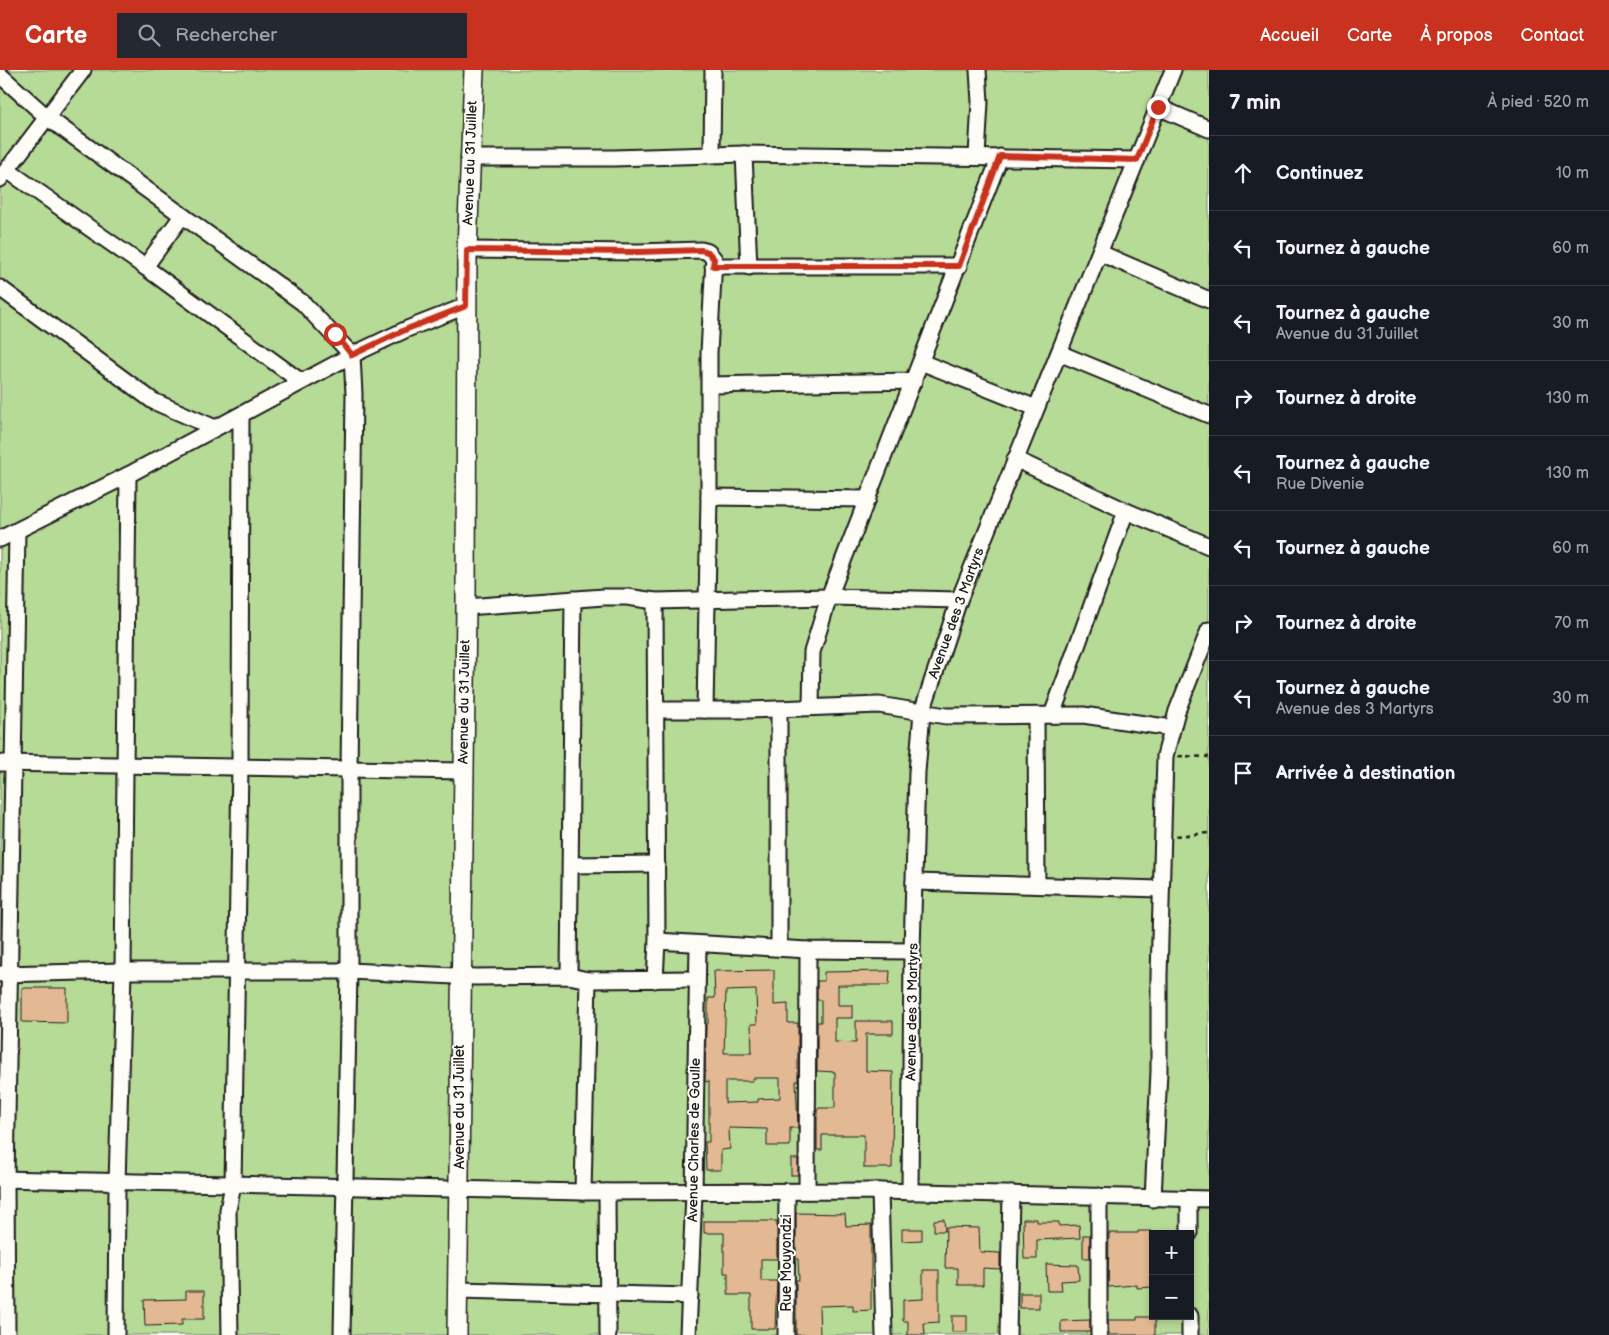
<!DOCTYPE html>
<html lang="fr">
<head>
<meta charset="utf-8">
<style>
  :root { --surface:#171b24; --page:#242831; --text:#f1f3f6; --muted:#9ea1a6; --line:#363941; --accent:#c8321e }
  body { margin:0; font-family:"Balsamiq Sans",sans-serif; background:var(--page); color:var(--text) }
  .controls { position:absolute; right:15px; bottom:15px; display:grid; overflow:hidden; border-radius:0px; box-shadow:0 2px 8px #0003 }
  .controls button { width:45px; height:45px; display:grid; place-items:center; padding:0; border:0; border-bottom:1px solid var(--line); background:var(--surface); color:var(--text); font:25px sans-serif }
  .stop { position:absolute; width:15px; height:15px; margin:-11px; border:4px solid #c8321e; border-radius:50%; background:#fff }
  .stop.end { background:#c8321e; border-color:#fff; box-shadow:0 1px 5px #0008 }
  .list { margin:0; padding:0; list-style:none }
  h2 { display:flex; justify-content:space-between; align-items:center; height:65px; margin:0; padding:0 20px; font-size:21px }
  h2 small { font-size:16px; font-weight:400; color:var(--muted) }
  .list li { display:grid; grid-template-columns:32px 1fr auto; gap:15px; align-items:center; box-sizing:border-box; height:75px; padding:0 20px; border-top:1px solid var(--line) }
  .list b { display:block; font-size:19px; white-space:nowrap }
  .list p { margin:0; font-size:16px; white-space:nowrap; color:var(--muted) }
  .list em { font-size:16px; font-style:normal; color:var(--muted) }
  .icon { flex:none; width:28px; height:28px; fill:none; stroke:currentColor; stroke-width:2; stroke-linecap:round; stroke-linejoin:round }
  .map { position:relative; flex:none; width:1209px; height:1265px; overflow:hidden }
  header { display:flex; align-items:center; gap:30px; box-sizing:border-box; height:70px; padding:0 25px; background:var(--accent); color:#fff }
  header strong { font-size:24px }
  nav { display:flex; gap:28px; margin-inline-start:auto; font-size:18px }
  .search { width:350px; height:45px; background:var(--page); display:flex; align-items:center; gap:12px; box-sizing:border-box; padding:0 18px; border-radius:0px; color:var(--muted); font-size:19px }
  main { display:flex }
  aside { flex:1; background:var(--surface) }
  .map>svg:first-child { display:block }
</style>
</head>
<body>
<header>
<strong>Carte</strong>
<div class="search"><svg class="icon" aria-label="search" viewBox="0 0 24 24"><circle cx="10" cy="10" r="6"/><path d="M15 15l6 6"/></svg>Rechercher</div>
<nav><a>Accueil</a><a>Carte</a><a>À propos</a><a>Contact</a></nav>
</header>
<main>
<div class="map">
<svg width="1209" height="1265" viewBox="0 0 1209 1265">
  <rect width="100%" height="100%" fill="#fdfcf7"/>
  <filter id="ink" filterUnits="userSpaceOnUse"><feTurbulence type="fractalNoise" baseFrequency=".02" numOctaves="2"/><feDisplacementMap in="SourceGraphic" scale="10" xChannelSelector="R" yChannelSelector="G"/><feConvolveMatrix kernelMatrix="1 2 1 2 8 2 1 2 1" color-interpolation-filters="sRGB"/></filter>
  <g filter="url(#ink)">
    <!-- green -->
    <path fill="#b6db96" stroke="#697c59" fill-rule="evenodd" d="M 0,0 L 1209,0 L 1209,1265 L 0,1265 ZM 1153,1164 L 1190,1164 L 1190,1246 L 1153,1246 Z"/>
    <!-- building -->
    <g fill="#e3b993" stroke="#1c1c1c" fill-rule="evenodd">
      <path d="M 774,900 L 774,935 L 788,934 L 788,953 L 798,953 L 798,1011 L 796,1011 L 798,1058 L 790,1058 L 790,1076 L 767,1076 L 767,1059 L 729,1058 L 730,1079 L 721,1080 L 721,1100 L 706,1100 L 705,1072 L 709,1072 L 709,1011 L 705,1012 L 706,954 L 708,954 L 708,928 L 715,928 L 714,901 ZM 756,920 L 757,954 L 751,954 L 752,983 L 724,983 L 726,921 ZM 753,1008 L 780,1008 L 780,1028 L 758,1029 L 758,1032 L 725,1033 L 725,1011 L 753,1011 Z"/>
      <path d="M 890,901 L 889,915 L 838,915 L 838,935 L 852,935 L 852,948 L 835,948 L 835,972 L 856,973 L 856,951 L 893,951 L 893,964 L 866,964 L 866,1001 L 893,1002 L 892,1098 L 864,1098 L 864,1065 L 822,1065 L 822,1080 L 817,1080 L 817,1041 L 819,1038 L 835,1038 L 835,1002 L 817,1001 L 817,952 L 821,952 L 821,930 L 817,930 L 817,911 L 824,911 L 824,902 Z"/>
      <path d="M 22,918 L 67,918 L 67,953 L 22,952 Z"/>
      <rect x="791" y="1089" width="7" height="16"/>
      <path d="M 796,1143 L 845,1144 L 846,1156 L 871,1155 L 871,1240 L 853,1241 L 853,1235 L 819,1236 L 820,1265 L 796,1265 L 796,1210 L 799,1210 L 798,1189 L 796,1189 Z"/>
      <path d="M 944,1149 L 945,1161 L 934,1161 L 934,1150 Z"/>
      <path d="M 1023,1149 L 1037,1149 L 1037,1152 L 1059,1152 L 1059,1156 L 1079,1155 L 1080,1168 L 1037,1170 L 1037,1189 L 1024,1189 Z"/>
      <path d="M 704,1151 L 777,1151 L 777,1189 L 761,1189 L 761,1211 L 777,1211 L 775,1259 L 751,1259 L 751,1225 L 728,1225 L 728,1203 L 724,1203 L 724,1163 L 704,1163 Z"/>
      <path d="M 946,1157 L 979,1158 L 980,1182 L 1000,1183 L 1000,1199 L 983,1198 L 983,1215 L 958,1215 L 958,1198 L 945,1198 Z"/>
      <path d="M 902,1159 L 922,1159 L 922,1170 L 902,1171 Z"/>
      <path d="M 1138,1161 L 1151,1161 L 1153,1217 L 1137,1218 L 1137,1215 L 1108,1217 L 1109,1163 L 1138,1163 Z"/>
      <rect x="1083" y="1165" width="7" height="23"/>
      <path d="M 1046,1194 L 1078,1195 L 1079,1210 L 1061,1211 L 1062,1221 L 1047,1221 Z"/>
      <path d="M 923,1200 L 939,1200 L 939,1252 L 924,1253 L 925,1265 L 908,1265 L 908,1251 L 903,1251 L 903,1230 L 923,1229 Z"/>
      <path d="M 186,1221 L 204,1221 L 204,1249 L 182,1249 L 182,1255 L 145,1256 L 144,1230 L 186,1229 Z"/>
      <rect x="1020" y="1223" width="19" height="15"/>
      <rect x="952" y="1246" width="15" height="16"/>
      <path d="M 1137,1247 L 1155,1247 L 1155,1265 L 1109,1265 L 1108,1250 L 1137,1250 Z"/>
      <path d="M 1090,1250 L 1090,1262 L 1061,1262 L 1061,1251 Z"/>
    </g>
    <g fill="none" stroke-linecap="round" stroke-linejoin="round">
      <!-- minor casing -->
      <g stroke="#1c1c1c" stroke-width="19">
        <g id="minor">
          <path d="M 0,5 L 48,48 L 303,233 L 352,285 L 354,324 L 349,699 L 349,901 L 342,1265"/>
          <path d="M 1158,37 L 1209,59"/>
          <path d="M 744,84 L 749,197"/>
          <path d="M 712,85 L 713,0"/>
          <path d="M 977,86 L 980,32 L 978,0"/>
          <path d="M 469,88 L 614,88 L 744,84 L 1137,90"/>
          <path d="M 7,100 L 145,197"/>
          <path d="M 0,109 L 83,0"/>
          <path d="M 182,146 L 145,197 L 300,311"/>
          <path d="M 467,180 L 638,182 L 701,180 L 708,182 L 714,189 L 709,283 L 709,427 L 705,640"/>
          <path d="M 1100,183 L 1209,230"/>
          <path d="M 713,196 L 959,196"/>
          <path d="M 0,218 L 153,331 L 215,358"/>
          <path d="M 1059,283 L 1209,345"/>
          <path d="M 921,292 L 1036,338"/>
          <path d="M 710,315 L 914,311"/>
          <path d="M 1015,389 L 1126,441 L 1209,476"/>
          <path d="M 709,427 L 868,429"/>
          <path d="M 0,469 L 128,405 L 352,285 L 407,259 L 466,236"/>
          <path d="M 655,531 L 657,871 L 655,910"/>
          <path d="M 466,537 L 604,527 L 627,527 L 655,531 L 829,527 L 959,530"/>
          <path d="M 811,637 L 812,582 L 829,527 L 1000,87"/>
          <path d="M 779,639 L 779,877"/>
          <path d="M 657,640 L 749,640 L 879,635 L 946,646 L 1083,645 L 1172,658"/>
          <path d="M 1052,645 L 1126,441"/>
          <path d="M 1036,646 L 1037,815"/>
          <path d="M 0,693 L 463,701"/>
          <path d="M 571,795 L 657,794"/>
          <path d="M 914,812 L 1161,819"/>
          <path d="M 657,871 L 808,880 L 912,881"/>
          <path d="M 1,904 L 123,901 L 349,901 L 476,907 L 569,906 L 588,910 L 696,909"/>
          <path d="M 569,906 L 573,529"/>
          <path d="M 0,1109 L 583,1122 L 880,1121 L 1209,1129"/>
          <path d="M 807,1121 L 808,880"/>
          <path d="M 880,1121 L 884,1265"/>
          <path d="M 583,1122 L 588,910"/>
          <path d="M 607,1122 L 608,1265"/>
          <path d="M 910,1122 L 912,881 L 917,702 L 922,642 L 959,530 L 1173,0"/>
          <path d="M 1153,1129 L 1159,1001 L 1159,906 L 1165,686 L 1177,641 L 1209,560"/>
          <path d="M 1189,1129 L 1189,1164"/>
          <path d="M 457,1220 L 690,1226"/>
          <path d="M 1190,1246 L 1190,1265"/>
          <path d="M 7,1265 L 6,1109 L 17,461"/>
          <path d="M 116,1265 L 117,1113 L 123,901 L 128,405"/>
          <path d="M 230,1265 L 228,1140 L 233,1115 L 240,696 L 241,345"/>
          <path d="M 688,1265 L 694,1123 L 698,874"/>
          <path d="M 786,1265 L 787,1121"/>
          <path d="M 1008,1265 L 1011,1124"/>
          <path d="M 1099,1265 L 1099,1126"/>
        </g>
      </g>
      <!-- tertiary casing -->
      <g stroke="#1c1c1c" stroke-width="22">
        <path id="tertiary" d="M 457,1265 L 466,537 L 467,180 L 474,0"/>
      </g>
      <!-- path -->
      <g stroke="#1c1c1c" stroke-width="2.5" stroke-dasharray="5 4" stroke-linecap="butt">
        <path d="M 1178,686 L 1209,687"/>
        <path d="M 1176,766 L 1209,763"/>
      </g>
      <!-- minor -->
      <use href="#minor" stroke="#fdfcf7" stroke-width="15"/>
      <!-- tertiary -->
      <use href="#tertiary" stroke="#fdfcf7" stroke-width="19"/>
    </g>
  </g>
  <g fill="none" stroke-linecap="round" stroke-linejoin="round" filter="url(#ink)">
    <!-- route -->
    <path stroke="#c8321e" stroke-width="6" d="M 335,264 L 352,285 L 407,259 L 466,236 L 467,180 L 638,182 L 701,180 L 708,182 L 714,189 L 713,196 L 959,196 L 1000,86 L 1137,90 L 1158,37"/>
  </g>
  <g text-anchor="middle" dominant-baseline="central" stroke-width="4" stroke-linejoin="round" paint-order="stroke">
    <!-- street labels -->
    <g font-size="14" fill="#1c1c1c" stroke="#fdfcf7">
      <text transform="translate(470 93) rotate(-88)">Avenue du 31 Juillet</text>
      <text transform="translate(956 543) rotate(-70)">Avenue des 3 Martyrs</text>
      <text transform="translate(464 632) rotate(-89)">Avenue du 31 Juillet</text>
      <text transform="translate(912 942) rotate(-89)">Avenue des 3 Martyrs</text>
      <text transform="translate(459 1037) rotate(-90)">Avenue du 31 Juillet</text>
      <text transform="translate(694 1070) rotate(-89)">Avenue Charles de Gaulle</text>
      <text transform="translate(786 1193) rotate(-90)">Rue Mouyondzi</text>
    </g>
  </g>
</svg>
<div class="controls">
<button>+</button>
<button>−</button>
</div>
<div class="stop" style="left:335px;top:264px"></div>
<div class="stop end" style="left:1158px;top:37px"></div>
</div>
<aside>
<h2>7 min<small>À pied · 520 m</small></h2>
<ul class="list">
<li><svg class="icon" aria-label="ahead" viewBox="0 0 24 24"><path d="M12 20V5M6 11l6-6 6 6"/></svg><div><b>Continuez</b></div><em>10 m</em></li>
<li><svg class="icon" aria-label="left" viewBox="0 0 24 24"><path d="M17 20v-9H6M10 6l-5 5 5 5"/></svg><div><b>Tournez à gauche</b></div><em>60 m</em></li>
<li><svg class="icon" aria-label="left" viewBox="0 0 24 24"><path d="M17 20v-9H6M10 6l-5 5 5 5"/></svg><div><b>Tournez à gauche</b><p>Avenue du 31 Juillet</p></div><em>30 m</em></li>
<li><svg class="icon" aria-label="right" viewBox="0 0 24 24"><path d="M7 20v-9h11M14 6l5 5-5 5"/></svg><div><b>Tournez à droite</b></div><em>130 m</em></li>
<li><svg class="icon" aria-label="left" viewBox="0 0 24 24"><path d="M17 20v-9H6M10 6l-5 5 5 5"/></svg><div><b>Tournez à gauche</b><p>Rue Divenie</p></div><em>130 m</em></li>
<li><svg class="icon" aria-label="left" viewBox="0 0 24 24"><path d="M17 20v-9H6M10 6l-5 5 5 5"/></svg><div><b>Tournez à gauche</b></div><em>60 m</em></li>
<li><svg class="icon" aria-label="right" viewBox="0 0 24 24"><path d="M7 20v-9h11M14 6l5 5-5 5"/></svg><div><b>Tournez à droite</b></div><em>70 m</em></li>
<li><svg class="icon" aria-label="left" viewBox="0 0 24 24"><path d="M17 20v-9H6M10 6l-5 5 5 5"/></svg><div><b>Tournez à gauche</b><p>Avenue des 3 Martyrs</p></div><em>30 m</em></li>
<li><svg class="icon" aria-label="arrive" viewBox="0 0 24 24"><path d="M6 21V4h12l-3 4 3 4H6"/></svg><div><b>Arrivée à destination</b></div></li>
</ul>
</aside>
</main>
</body>
</html>
